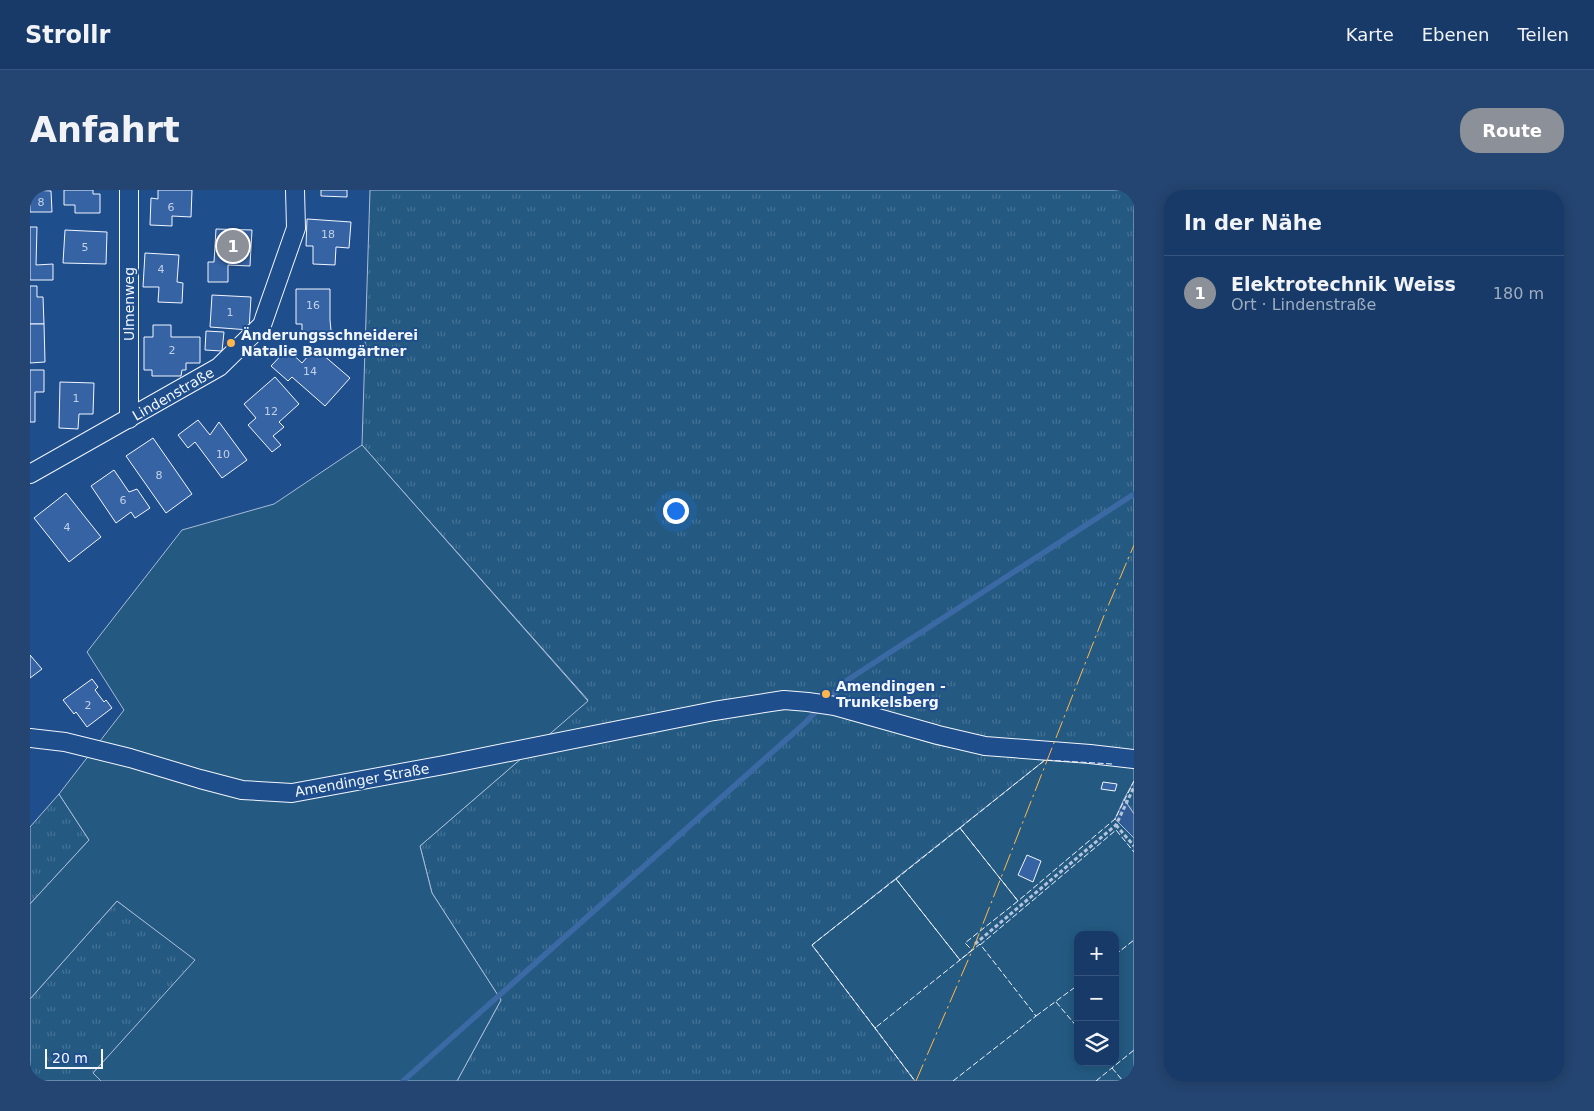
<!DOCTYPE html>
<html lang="de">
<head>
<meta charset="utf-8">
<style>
  :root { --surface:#173a69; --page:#244571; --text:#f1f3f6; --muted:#9eadc0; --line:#36547d; --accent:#8c9099 }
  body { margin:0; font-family:"DejaVu Sans",sans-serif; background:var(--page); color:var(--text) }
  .controls { position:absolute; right:15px; bottom:15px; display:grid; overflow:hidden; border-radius:10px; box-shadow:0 2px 12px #0003 }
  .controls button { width:45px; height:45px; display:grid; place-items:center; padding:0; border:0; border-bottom:1px solid var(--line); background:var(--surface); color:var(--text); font:25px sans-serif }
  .scale { position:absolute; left:15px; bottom:12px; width:58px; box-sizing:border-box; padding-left:5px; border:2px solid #f2f6ff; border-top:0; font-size:14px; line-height:18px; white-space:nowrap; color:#f2f6ff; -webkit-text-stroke:4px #1f4e8c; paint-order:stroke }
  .you { position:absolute; left:645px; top:320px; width:18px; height:18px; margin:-12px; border:4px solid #fff; border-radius:50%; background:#1a73e8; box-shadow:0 0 0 8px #1a73e833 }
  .badge { display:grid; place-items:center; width:32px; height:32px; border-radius:50%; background:var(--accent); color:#fff; font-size:16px; font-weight:700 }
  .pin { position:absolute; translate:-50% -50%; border:2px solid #fff; box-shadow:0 1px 5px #0006 }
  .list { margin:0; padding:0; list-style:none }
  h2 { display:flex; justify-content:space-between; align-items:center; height:65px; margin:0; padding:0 20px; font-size:21px }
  h2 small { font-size:16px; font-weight:400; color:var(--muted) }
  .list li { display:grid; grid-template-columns:32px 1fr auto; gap:15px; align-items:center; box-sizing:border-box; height:75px; padding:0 20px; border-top:1px solid var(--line) }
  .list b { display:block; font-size:19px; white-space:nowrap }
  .list p { margin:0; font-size:16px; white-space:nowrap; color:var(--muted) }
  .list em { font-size:16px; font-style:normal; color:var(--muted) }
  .icon { flex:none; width:28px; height:28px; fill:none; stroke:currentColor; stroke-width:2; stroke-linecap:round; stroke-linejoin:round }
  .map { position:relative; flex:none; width:1104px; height:891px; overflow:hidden; border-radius:20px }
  header { display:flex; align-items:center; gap:30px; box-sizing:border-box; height:70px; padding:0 25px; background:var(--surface); border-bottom:1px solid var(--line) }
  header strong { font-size:24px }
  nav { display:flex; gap:28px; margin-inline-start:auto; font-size:18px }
  .intro { display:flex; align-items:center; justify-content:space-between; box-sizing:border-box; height:120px; padding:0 30px }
  h1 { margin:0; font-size:35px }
  .button { padding:12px 22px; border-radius:20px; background:var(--accent); color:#fff; font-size:18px; font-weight:700 }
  main { display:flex; gap:30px; padding:0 30px }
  aside { flex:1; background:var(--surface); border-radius:20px; box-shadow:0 2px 12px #0003 }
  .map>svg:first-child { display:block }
</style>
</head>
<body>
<header>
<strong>Strollr</strong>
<nav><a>Karte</a><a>Ebenen</a><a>Teilen</a></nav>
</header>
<div class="intro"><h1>Anfahrt</h1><a class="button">Route</a></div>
<main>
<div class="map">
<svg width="1104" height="891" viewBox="0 0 1104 891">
  <defs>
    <pattern id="grass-tufts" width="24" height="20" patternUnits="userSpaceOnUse" patternTransform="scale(1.25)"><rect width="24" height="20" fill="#245a82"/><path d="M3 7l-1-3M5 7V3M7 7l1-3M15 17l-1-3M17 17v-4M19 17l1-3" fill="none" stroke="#447295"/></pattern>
  </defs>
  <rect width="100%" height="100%" fill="#1f4e8c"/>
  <!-- grass -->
  <g fill="url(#grass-tufts)" stroke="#a8bbd7">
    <path d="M 340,0 L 1104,0 L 1104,563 L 958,548 L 924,541 L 804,509 L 516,547 L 558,510 L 332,255 Z"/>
    <path d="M 769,519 L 804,524 L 908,555 L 945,562 L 1015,570 L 1104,576 L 1104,624 L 1094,610 L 930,638 L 782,755 L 885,891 L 427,891 L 471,810 L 402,703 L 390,656 L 494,566 L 675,531 L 746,520 Z"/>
    <path d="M 29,604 L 59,650 L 0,714 L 0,637 Z"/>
    <path d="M 87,711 L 166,770 L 63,883 L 71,891 L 0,891 L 0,809 Z"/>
  </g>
  <!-- garden -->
  <g fill="#245a82" stroke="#a8bbd7" fill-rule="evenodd">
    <path d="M 332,255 L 558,511 L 390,656 L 402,703 L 471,810 L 427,891 L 71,891 L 63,883 L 165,770 L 87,711 L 0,809 L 0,714 L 59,650 L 29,604 L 94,520 L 57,462 L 152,340 L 244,314 Z"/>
    <path d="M 1015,570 L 1047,570 L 1104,576 L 1104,591 L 1094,609 L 1104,624 L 1104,891 L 885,891 L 782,755 ZM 1048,745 L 1085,745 L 1085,872 L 1048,872 Z"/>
  </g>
  <!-- parking -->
  <path fill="#305b95" stroke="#a8bbd7" d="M 1094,609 L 1104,624 L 1104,648 L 1085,629 Z"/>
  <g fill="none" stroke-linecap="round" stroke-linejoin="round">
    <!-- stream -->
    <path stroke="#3b69a3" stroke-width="5.5" d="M 373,891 L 775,533 L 816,491 L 1104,304"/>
  </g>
  <!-- building -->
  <g fill="#3563a3" stroke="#f2f6ff">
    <path d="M 0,0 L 21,1 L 22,22 L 0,22 Z"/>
    <path d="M 34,0 L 63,0 L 63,4 L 70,4 L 70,23 L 45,23 L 45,15 L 34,15 Z"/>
    <path d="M 128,0 L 162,0 L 161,27 L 142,26 L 142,36 L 120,35 L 121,8 L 128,9 Z"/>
    <path d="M 291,0 L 317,0 L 317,7 L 291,6 Z"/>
    <path d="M 277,29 L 321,32 L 319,58 L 306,57 L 305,75 L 283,74 L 283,56 L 276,56 Z"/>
    <path d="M 0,37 L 7,37 L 6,75 L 23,74 L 23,90 L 0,90 Z"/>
    <path d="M 186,39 L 222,40 L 220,76 L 198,75 L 198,92 L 178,92 L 178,72 L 184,72 Z"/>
    <path d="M 35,40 L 77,42 L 76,74 L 33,73 Z"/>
    <path d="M 115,63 L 149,65 L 147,92 L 153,93 L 152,113 L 128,112 L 129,97 L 113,97 Z"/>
    <path d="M 0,96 L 7,96 L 7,107 L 13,107 L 14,134 L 0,134 Z"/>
    <path d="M 266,99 L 300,99 L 300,130 L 302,151 L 272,142 L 272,134 L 266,134 Z"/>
    <path d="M 182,105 L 221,107 L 219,140 L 180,137 Z"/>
    <path d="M 0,134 L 14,134 L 15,172 L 0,173 Z"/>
    <path d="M 123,135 L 141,135 L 141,147 L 170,147 L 170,173 L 156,173 L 156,180 L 152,180 L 151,186 L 122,186 L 122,180 L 114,180 L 114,147 L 123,147 Z"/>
    <path d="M 176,141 L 194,142 L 192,161 L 175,160 Z"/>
    <path d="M 285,158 L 320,188 L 295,216 L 262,187 L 258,191 L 241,176 L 257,159 L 272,173 Z"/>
    <path d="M 0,180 L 14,180 L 14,202 L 5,202 L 5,232 L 0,232 Z"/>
    <path d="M 245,187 L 269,214 L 249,232 L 254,237 L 243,246 L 251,255 L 242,262 L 218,235 L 226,228 L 214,214 Z"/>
    <path d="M 30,192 L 64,193 L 63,224 L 49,224 L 48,239 L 29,238 Z"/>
    <path d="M 168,230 L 180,245 L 189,232 L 217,270 L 192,288 L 165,252 L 158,258 L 148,245 Z"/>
    <path d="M 123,248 L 162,304 L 136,323 L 96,266 Z"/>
    <path d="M 84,280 L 99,302 L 107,299 L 120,318 L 105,328 L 101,322 L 86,333 L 61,296 Z"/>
    <path d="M 36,303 L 71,347 L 39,372 L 4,328 Z"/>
    <path d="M 0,465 L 12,479 L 0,488 Z"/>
    <path d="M 62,489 L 68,497 L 65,500 L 74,512 L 76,510 L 82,518 L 57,537 L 46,522 L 44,524 L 33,510 Z"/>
    <path d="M 1073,592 L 1087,594 L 1085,601 L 1071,599 Z"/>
    <path d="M 997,665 L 1011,671 L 1003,692 L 988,685 Z"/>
  </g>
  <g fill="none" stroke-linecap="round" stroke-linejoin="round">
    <!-- minor casing -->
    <g stroke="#f2f6ff" stroke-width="20">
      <g id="minor">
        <path d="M 99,229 L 99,0"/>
        <path d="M 0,284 L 189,177 L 232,135 L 266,38 L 265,0"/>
        <path d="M 0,548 L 35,552 L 100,568 L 170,589 L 212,600 L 262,603 L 414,575 L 684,521 L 754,510 L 778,512 L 805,516 L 908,545 L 955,556 L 1060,564 L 1104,569"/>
      </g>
    </g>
    <!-- path -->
    <g stroke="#b3c4dc" stroke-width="3" stroke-dasharray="4 2.5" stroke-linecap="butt">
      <path d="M 1086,635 L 1104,656"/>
      <path d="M 945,754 L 1086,635 L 1104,597"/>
    </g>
    <!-- minor -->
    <use href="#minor" stroke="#1f4e8c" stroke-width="18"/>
    <!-- fence -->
    <g stroke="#f2f6ff" stroke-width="1" stroke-dasharray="6 2.5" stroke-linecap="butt">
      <path d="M 1082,574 L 1015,570 L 930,638 L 988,711 L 1085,629 L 1104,591"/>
      <path d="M 930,638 L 988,711 L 935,753 L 942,760 L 930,770 L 866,689 Z"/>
      <path d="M 866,689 L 930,770 L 845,838 L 782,755 Z"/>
      <path d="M 950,755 L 1086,640 L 1104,662"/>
      <path d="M 1085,765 L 1104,750"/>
      <path d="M 1026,812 L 1048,838"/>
      <path d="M 1006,826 L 1048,795"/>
      <path d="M 846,837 L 845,838 L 885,891"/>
      <path d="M 1082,878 L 1093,891"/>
      <path d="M 923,891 L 1006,826 L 950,754 L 930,770"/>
      <path d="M 1066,891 L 1104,860"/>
    </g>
    <!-- power -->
    <path stroke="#ffb74d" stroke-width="1" stroke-dasharray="18 4 2.5 4" stroke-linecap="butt" d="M 886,891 L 945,754 L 1073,428 L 1104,355"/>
  </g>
  <!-- markers -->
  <g fill="#ffb74d" stroke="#1f4e8c" stroke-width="2">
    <circle cx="201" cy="153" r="5"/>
    <circle cx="796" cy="504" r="5"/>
  </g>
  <g text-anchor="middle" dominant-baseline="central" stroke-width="4" stroke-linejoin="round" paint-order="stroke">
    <!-- number labels -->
    <g font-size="11" fill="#c3d1e8">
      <text x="11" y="12">8</text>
      <text x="141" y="17">6</text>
      <text x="298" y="44">18</text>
      <text x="55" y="57">5</text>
      <text x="131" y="79">4</text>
      <text x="283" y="115">16</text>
      <text x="200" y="122">1</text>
      <text x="142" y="160">2</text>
      <text x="280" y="181">14</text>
      <text x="46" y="208">1</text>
      <text x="241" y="221">12</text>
      <text x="193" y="264">10</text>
      <text x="129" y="285">8</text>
      <text x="93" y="310">6</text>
      <text x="37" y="337">4</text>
      <text x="58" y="515">2</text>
    </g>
    <!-- street labels -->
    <g font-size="14" fill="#f2f6ff" stroke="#1f4e8c">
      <text transform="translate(99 114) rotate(-90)">Ulmenweg</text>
      <text transform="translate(143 204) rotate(-30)">Lindenstraße</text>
      <text transform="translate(332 590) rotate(-10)">Amendinger Straße</text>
    </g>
    <!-- poi labels -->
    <g font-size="14" font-weight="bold" fill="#f2f6ff" stroke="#1f4e8c" text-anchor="start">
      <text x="211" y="145">Änderungsschneiderei<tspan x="211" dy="16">Natalie Baumgärtner</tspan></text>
      <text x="806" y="496">Amendingen -<tspan x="806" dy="16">Trunkelsberg</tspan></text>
    </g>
  </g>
</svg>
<div class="controls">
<button>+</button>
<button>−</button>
<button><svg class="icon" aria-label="layers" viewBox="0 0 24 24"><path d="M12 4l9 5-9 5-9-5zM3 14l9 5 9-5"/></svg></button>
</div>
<div class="scale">20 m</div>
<div class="you"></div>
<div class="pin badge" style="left:203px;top:56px">1</div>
</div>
<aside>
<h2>In der Nähe<small></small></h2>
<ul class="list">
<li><span class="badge">1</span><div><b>Elektrotechnik Weiss</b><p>Ort · Lindenstraße</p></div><em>180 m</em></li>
</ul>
</aside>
</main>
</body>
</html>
